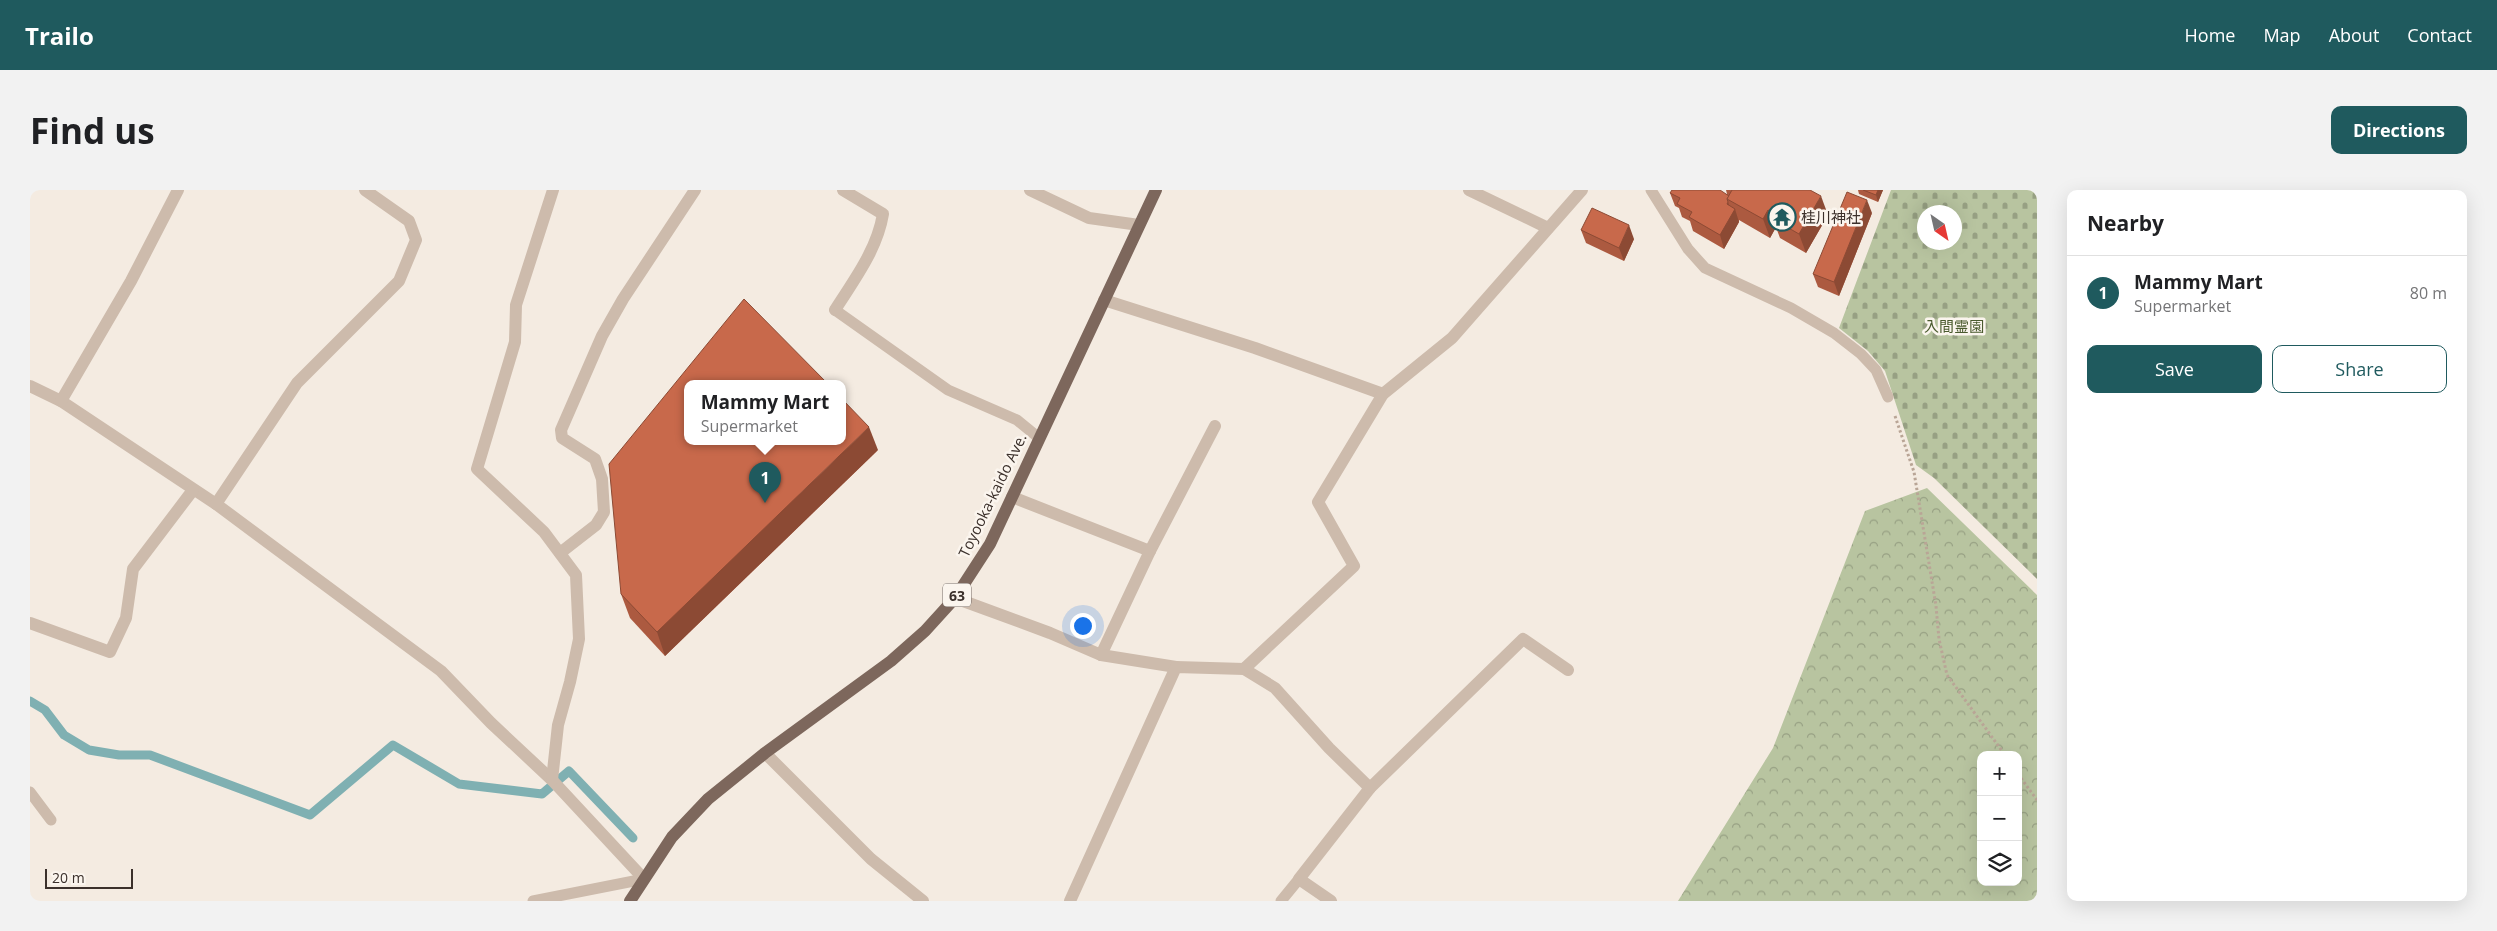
<!DOCTYPE html>
<html lang="en">
<head>
<meta charset="utf-8">
<style>
  :root { --surface:#fff; --page:#f2f2f2; --text:#202124; --muted:#757577; --line:#e0e0e0; --accent:#1f5a5e }
  body { margin:0; font-family:"Open Sans","Noto Sans JP",sans-serif; background:var(--page); color:var(--text) }
  .controls { position:absolute; right:15px; bottom:15px; display:grid; overflow:hidden; border-radius:10px; box-shadow:0 5px 20px #0002 }
  .controls button { width:45px; height:45px; display:grid; place-items:center; padding:0; border:0; border-bottom:1px solid var(--line); background:var(--surface); color:var(--text); font:25px sans-serif }
  .compass { position:absolute; left:1887px; top:15px; width:45px; height:45px; border-radius:50%; background:var(--surface); box-shadow:0 5px 20px #0002; rotate:146deg }
  .scale { position:absolute; left:15px; bottom:12px; width:88px; box-sizing:border-box; padding-left:5px; border:2px solid #3b302b; border-top:0; font-size:14px; line-height:18px; white-space:nowrap; color:#3b302b; -webkit-text-stroke:4px #fbf5ee; paint-order:stroke }
  .you { position:absolute; left:1052px; top:435px; width:18px; height:18px; margin:-12px; border:4px solid #fff; border-radius:50%; background:#1a73e8; box-shadow:0 0 0 8px #1a73e833 }
  .badge { display:grid; place-items:center; width:32px; height:32px; border-radius:50%; background:var(--accent); color:#fff; font-size:16px; font-weight:700 }
  .pin { position:absolute; translate:-50% -41px; filter:drop-shadow(0 1px 2px #0008) }
  .pin::after { content:''; position:absolute; top:26px; width:18px; height:15px; background:inherit; clip-path:polygon(0 0,100% 0,50% 100%) }
  .popup { position:absolute; left:654px; top:190px; width:162px; height:65px; box-sizing:border-box; display:grid; place-content:center; border-radius:10px; background:var(--surface); filter:drop-shadow(0 1px 4px #0005); font-size:16px; white-space:nowrap; color:var(--muted) }
  .popup b { font-size:19px; color:var(--text) }
  .popup::after { content:''; position:absolute; left:50%; top:100%; margin-left:-10px; border:10px solid transparent; border-top-color:var(--surface) }
  .list { margin:0; padding:0; list-style:none }
  h2 { display:flex; justify-content:space-between; align-items:center; height:65px; margin:0; padding:0 20px; font-size:21px }
  h2 small { font-size:16px; font-weight:400; color:var(--muted) }
  .list li { display:grid; grid-template-columns:32px 1fr auto; gap:15px; align-items:center; box-sizing:border-box; height:75px; padding:0 20px; border-top:1px solid var(--line) }
  .list b { display:block; font-size:19px; white-space:nowrap }
  .list p { margin:0; font-size:16px; white-space:nowrap; color:var(--muted) }
  .list em { font-size:16px; font-style:normal; color:var(--muted) }
  .actions { display:flex; gap:10px; padding:15px 20px }
  .actions a { flex:1; padding:11px 0; border:1px solid var(--accent); border-radius:10px; text-align:center; font-size:18px; color:var(--accent) }
  .actions .main { background:var(--accent); color:#fff }
  .icon { flex:none; width:28px; height:28px; fill:none; stroke:currentColor; stroke-width:2; stroke-linecap:round; stroke-linejoin:round }
  .map { position:relative; flex:none; width:2007px; height:711px; overflow:hidden; border-radius:10px }
  header { display:flex; align-items:center; gap:30px; box-sizing:border-box; height:70px; padding:0 25px; background:var(--accent); color:#fff }
  header strong { font-size:24px }
  nav { display:flex; gap:28px; margin-inline-start:auto; font-size:18px }
  .intro { display:flex; align-items:center; justify-content:space-between; box-sizing:border-box; height:120px; padding:0 30px }
  h1 { margin:0; font-size:35px }
  .button { padding:12px 22px; border-radius:10px; background:var(--accent); color:#fff; font-size:18px; font-weight:700 }
  main { display:flex; gap:30px; padding:0 30px }
  aside { flex:1; background:var(--surface); border-radius:10px; box-shadow:0 5px 20px #0002 }
  .map>svg:first-child { display:block }
</style>
</head>
<body>
<header>
<strong>Trailo</strong>
<nav><a>Home</a><a>Map</a><a>About</a><a>Contact</a></nav>
</header>
<div class="intro"><h1>Find us</h1><a class="button">Directions</a></div>
<main>
<div class="map">
<svg width="2007" height="711" viewBox="0 0 2007 711">
  <defs>
    <pattern id="forest-crowns" width="20" height="18" patternUnits="userSpaceOnUse" patternTransform="scale(1.25)"><rect width="20" height="18" fill="#b8c4a0"/><path d="M2 6a3 3 0 1 1 6 0M12 15a3 3 0 1 1 6 0" fill="none" stroke="#97a083"/></pattern>
    <pattern id="cemetery-stones" width="16" height="16" patternUnits="userSpaceOnUse" patternTransform="scale(1.25)"><rect width="16" height="16" fill="#b8c4a0"/><path d="M2 7V4a2 2 0 0 1 4 0v3zM10 15v-3a2 2 0 0 1 4 0v3z" fill="#97a083"/></pattern>
  </defs>
  <rect width="100%" height="100%" fill="#f4ebe1"/>
  <!-- forest -->
  <path fill="url(#forest-crowns)" fill-rule="evenodd" d="M 1897,298 L 2007,405 L 2007,711 L 1648,711 L 1743,558 L 1835,321 ZM 1951,565 L 1988,565 L 1988,692 L 1951,692 Z"/>
  <!-- cemetery -->
  <path fill="url(#cemetery-stones)" fill-rule="evenodd" d="M 1861,0 L 2007,0 L 2007,389 L 1904,288 L 1886,275 L 1855,181 L 1838,161 L 1809,138 ZM 1894,22 L 1924,22 L 1924,52 L 1894,52 Z"/>
  <g fill="none" stroke-linecap="round" stroke-linejoin="round">
    <!-- stream -->
    <path stroke="#7fb0b2" stroke-width="9" d="M 0,511 L 15,520 L 34,545 L 59,560 L 89,565 L 120,565 L 280,625 L 363,555 L 429,594 L 512,604 L 539,581 L 603,648"/>
    <!-- path -->
    <g stroke="#b9a596" stroke-width="3" stroke-dasharray="2.5 2.5" stroke-linecap="butt">
      <path d="M 1865,226 L 1884,282 L 1906,416 L 1909,449 L 1917,485 L 1975,565"/>
      <path d="M 1988,584 L 2007,610"/>
    </g>
    <!-- service -->
    <g stroke="#cdbbac" stroke-width="11">
      <path d="M 1621,0 L 1658,59 L 1675,78 L 1761,118 L 1804,143 L 1831,164 L 1846,180 L 1858,207"/>
      <path d="M 805,120 L 918,200 L 987,230 L 1009,248"/>
      <path d="M 0,602 L 21,630"/>
      <path d="M 503,711 L 614,689"/>
      <path d="M 1251,711 L 1269,689"/>
    </g>
    <!-- minor -->
    <g stroke="#cdbbac" stroke-width="12">
      <path d="M 1000,0 L 1059,28 L 1109,35"/>
      <path d="M 1439,0 L 1518,38"/>
      <path d="M 1074,110 L 1225,158 L 1353,204"/>
      <path d="M 805,120 C 824,90 847,60 853,24 L 813,0"/>
      <path d="M 0,196 L 31,211 L 186,314 L 411,481 L 461,533 L 522,590 L 614,689"/>
      <path d="M 31,211 L 101,91 L 148,0"/>
      <path d="M 982,307 L 1120,361 L 1071,465"/>
      <path d="M 186,314 L 267,193 L 369,91 L 386,50 L 379,31 L 335,0"/>
      <path d="M 1120,361 L 1185,236"/>
      <path d="M 530,363 L 566,335 L 574,322 L 572,289 L 565,269 L 532,248 L 531,240 L 572,146 L 593,109 L 665,0"/>
      <path d="M 925,408 L 1020,443 L 1071,465 L 1146,477"/>
      <path d="M 0,433 L 80,462 L 96,428 L 103,379 L 163,300"/>
      <path d="M 1214,479 L 1245,498 L 1299,558 L 1340,598 L 1269,689 L 1301,711"/>
      <path d="M 735,563 L 841,669 L 893,711"/>
      <path d="M 522,590 L 528,535 L 540,492 L 549,449 L 546,385 L 514,342 L 447,279 L 485,152 L 486,115 L 523,0"/>
      <path d="M 1340,598 L 1493,449 L 1538,480"/>
      <path d="M 1040,711 L 1146,477 L 1214,479 L 1324,376 L 1288,312 L 1353,204 L 1422,148 L 1552,0"/>
    </g>
    <!-- primary -->
    <path stroke="#7d675c" stroke-width="12" d="M 600,711 L 642,647 L 678,609 L 735,563 L 861,471 L 895,441 L 925,408 L 960,354 L 1126,0"/>
  </g>
  <!-- wall -->
  <g fill="#ac5a40">
    <path d="M 1696,0 L 1780,0 L 1798,25 L 1776,63 L 1750,48 L 1747,40 L 1745,39 L 1740,48 L 1709,30 L 1709,32 L 1694,59 L 1663,41 L 1660,31 L 1652,27 L 1649,18 L 1645,16 L 1640,3 L 1697,4 Z"/>
    <path d="M 1828,0 L 1853,0 L 1848,12 L 1829,4 Z"/>
    <path d="M 1842,23 L 1809,106 L 1788,97 L 1783,84 Z"/>
    <path d="M 1551,40 L 1604,49 L 1594,71 L 1556,53 Z"/>
    <path d="M 848,260 L 635,466 L 600,428 L 591,404 Z"/>
  </g>
  <!-- shaded-wall -->
  <g fill="#8c4a34">
    <path d="M 1848,0 L 1853,0 L 1848,12 L 1846,5 Z"/>
    <path d="M 1791,6 L 1798,25 L 1776,63 L 1769,44 Z"/>
    <path d="M 1837,10 L 1842,23 L 1809,106 L 1804,92 Z"/>
    <path d="M 1698,12 L 1702,23 L 1705,19 L 1709,32 L 1694,59 L 1690,45 L 1697,14 Z"/>
    <path d="M 1738,20 L 1745,39 L 1740,48 L 1733,29 Z"/>
    <path d="M 1599,35 L 1604,49 L 1594,71 L 1589,58 Z"/>
    <path d="M 839,237 L 848,260 L 635,466 L 627,442 Z"/>
  </g>
  <!-- building -->
  <g fill="#c8694b" stroke="#8c4a34">
    <path d="M 1642,0 L 1690,0 L 1699,6 L 1697,9 L 1698,12 L 1697,14 L 1705,19 L 1690,45 L 1659,27 L 1662,22 L 1647,14 L 1650,8 L 1640,3 Z"/>
    <path d="M 1702,0 L 1780,0 L 1791,6 L 1769,44 L 1743,29 L 1746,24 L 1738,20 L 1733,29 L 1697,9 Z"/>
    <path d="M 1833,0 L 1848,0 L 1846,5 Z"/>
    <path d="M 1817,2 L 1837,10 L 1804,92 L 1783,84 Z"/>
    <path d="M 1562,18 L 1599,35 L 1589,58 L 1551,40 Z"/>
    <path d="M 714,109 L 798,194 L 658,194 L 658,252 L 812,252 L 812,209 L 839,237 L 627,442 L 591,404 L 579,274 Z"/>
  </g>
  <!-- icons -->
  <defs>
    <g id="temple-ring" transform="scale(1.4375)"><circle r="9.5" fill="#fbf5ee" stroke="#1f5a5e" stroke-width="1.5"/><path d="M0-6L5-2H3V0L6.5 2.5H4V6H1.5V3h-3V6H-4V2.5H-6.5L-3 0V-2H-5Z" fill="#1f5a5e"/></g>
  </defs>
  <g fill-rule="evenodd">
    <use href="#temple-ring" x="1752" y="27"/>
  </g>
  <g text-anchor="middle" dominant-baseline="central" stroke-width="5" stroke-linejoin="round" paint-order="stroke">
    <!-- shield labels -->
    <rect fill="#fbf5ee" stroke="#756b66" stroke-width="1" x="913" y="393.5" width="28" height="23" rx="4"/>
    <g font-size="14" font-weight="bold" fill="#3b302b">
      <text x="927" y="405">63</text>
    </g>
    <!-- poi labels -->
    <g font-size="15" fill="#3b302b" stroke="#fbf5ee" text-anchor="start">
      <text x="1771" y="27">桂川神社</text>
    </g>
    <!-- park labels -->
    <g font-size="15" fill="#4a5a2e" stroke="#fbf5ee">
      <text x="1924" y="136">入間霊園</text>
    </g>
    <!-- street labels -->
    <g font-size="15" fill="#3b302b" stroke="#fbf5ee">
      <text transform="translate(962 305) rotate(-64)">Toyooka-kaido Ave.</text>
    </g>
  </g>
</svg>
<div class="controls">
<button>+</button>
<button>−</button>
<button><svg class="icon" aria-label="layers" viewBox="0 0 24 24"><path d="M12 4l9 5-9 5-9-5zM3 14l9 5 9-5"/></svg></button>
</div>
<svg class="compass" viewBox="-18 -18 36 36"><path d="M0-13l5 13h-10z" fill="#e53935"/><path d="M0 13l5-13h-10z" fill="#757577"/></svg>
<div class="scale">20 m</div>
<div class="you"></div>
<div class="pin badge" style="left:735px;top:313px">1</div>
<div class="popup"><b>Mammy Mart</b>Supermarket</div>
</div>
<aside>
<h2>Nearby<small></small></h2>
<ul class="list">
<li><span class="badge">1</span><div><b>Mammy Mart</b><p>Supermarket</p></div><em>80 m</em></li>
</ul>
<div class="actions"><a class="main">Save</a><a>Share</a></div>
</aside>
</main>
</body>
</html>
